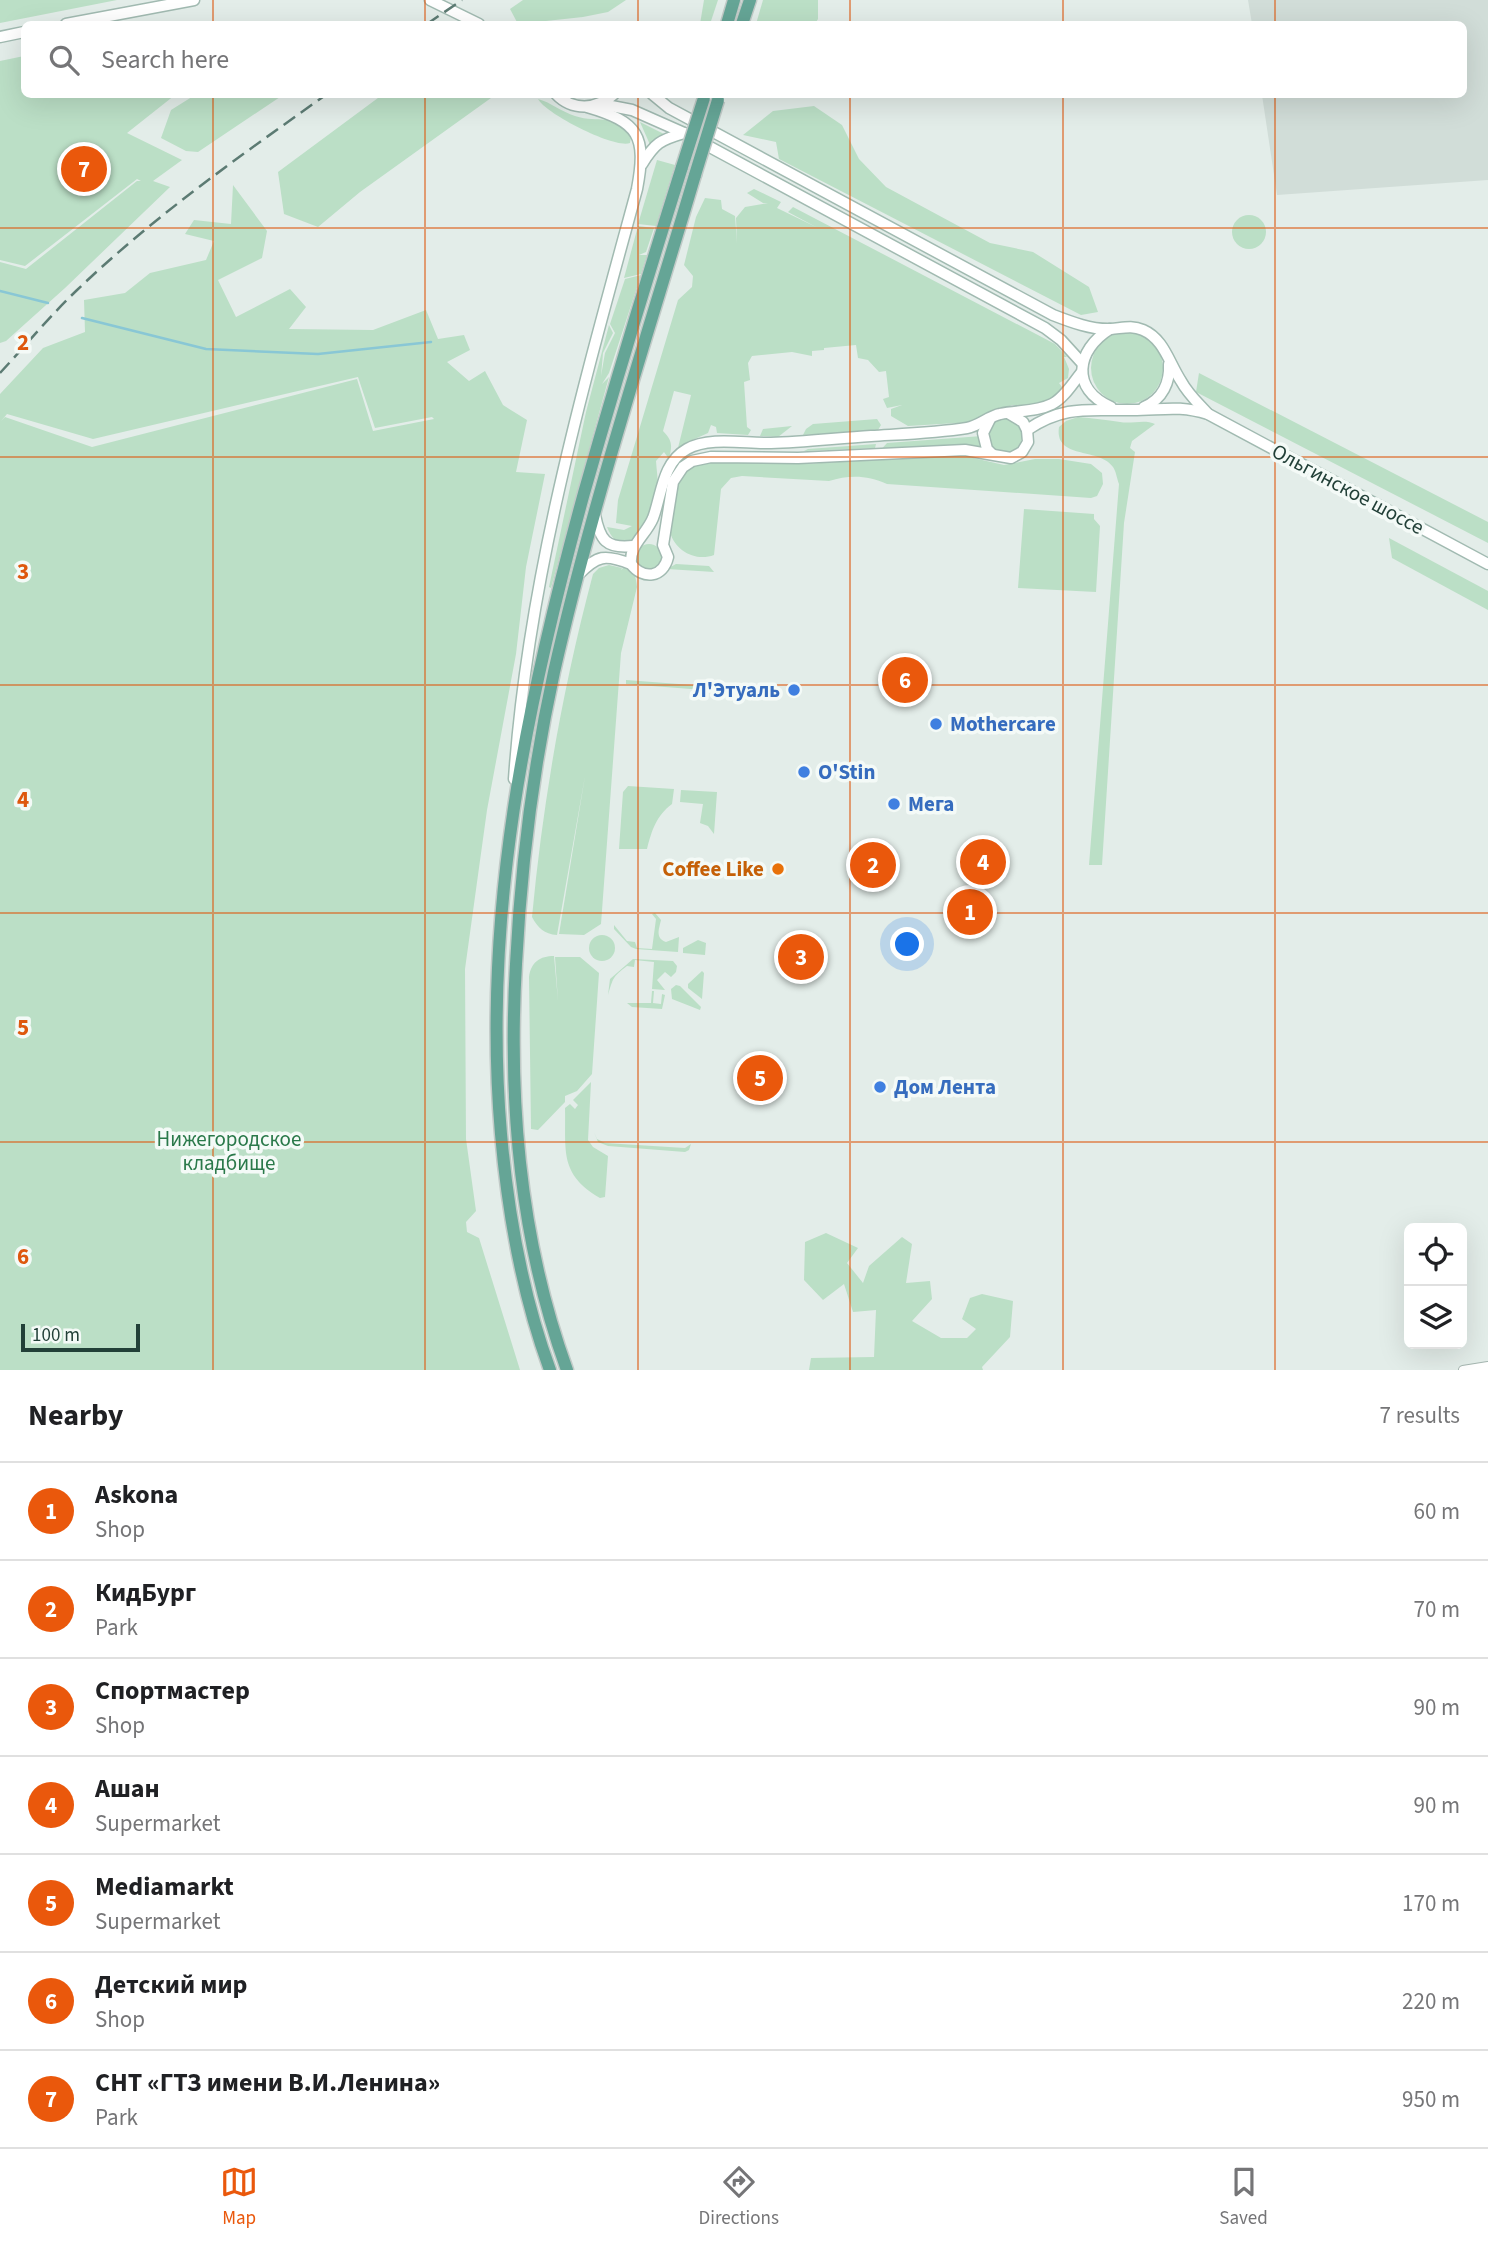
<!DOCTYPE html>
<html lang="en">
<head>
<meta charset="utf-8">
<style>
  :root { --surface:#fff; --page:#f6f6f6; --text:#202124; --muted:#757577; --line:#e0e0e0; --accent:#ea580c }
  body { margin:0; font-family:"Source Sans 3",sans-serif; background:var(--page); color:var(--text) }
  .controls { position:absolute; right:21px; bottom:21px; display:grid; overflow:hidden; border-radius:10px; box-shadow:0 7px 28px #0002 }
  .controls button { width:63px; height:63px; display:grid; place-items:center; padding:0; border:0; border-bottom:2px solid var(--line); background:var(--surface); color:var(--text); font:35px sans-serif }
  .scale { position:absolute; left:21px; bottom:18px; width:119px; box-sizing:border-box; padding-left:7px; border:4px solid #224038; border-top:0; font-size:19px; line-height:24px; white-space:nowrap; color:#224038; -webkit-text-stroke:5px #f4faf7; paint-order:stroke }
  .you { position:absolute; left:908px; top:945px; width:24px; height:24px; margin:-18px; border:5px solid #fff; border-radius:50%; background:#1a73e8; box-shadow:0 0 0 10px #1a73e833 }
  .badge { display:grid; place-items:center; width:46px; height:46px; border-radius:50%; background:var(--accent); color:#fff; font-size:23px; font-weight:700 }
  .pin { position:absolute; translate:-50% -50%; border:4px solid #fff; box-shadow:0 2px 7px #0006 }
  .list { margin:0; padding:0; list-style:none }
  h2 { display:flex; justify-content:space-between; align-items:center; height:91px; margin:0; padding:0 28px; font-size:30px }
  h2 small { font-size:23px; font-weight:400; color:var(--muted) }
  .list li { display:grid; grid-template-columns:46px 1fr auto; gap:21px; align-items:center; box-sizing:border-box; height:98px; padding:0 28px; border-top:2px solid var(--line) }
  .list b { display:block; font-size:26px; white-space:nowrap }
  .list p { margin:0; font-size:23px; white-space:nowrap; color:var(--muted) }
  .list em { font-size:23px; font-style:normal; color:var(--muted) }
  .icon { flex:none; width:38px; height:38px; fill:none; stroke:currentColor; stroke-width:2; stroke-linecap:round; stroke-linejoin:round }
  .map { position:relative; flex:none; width:1488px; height:1370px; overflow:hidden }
  .search { position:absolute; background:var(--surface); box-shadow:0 7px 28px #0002; left:21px; right:21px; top:21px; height:77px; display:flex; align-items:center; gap:18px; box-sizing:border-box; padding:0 24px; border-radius:10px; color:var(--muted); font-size:26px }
  .sheet { height:777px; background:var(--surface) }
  nav { display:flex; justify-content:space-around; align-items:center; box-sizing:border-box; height:98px; border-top:2px solid var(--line); background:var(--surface); font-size:19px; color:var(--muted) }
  nav a { display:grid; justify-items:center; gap:4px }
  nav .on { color:var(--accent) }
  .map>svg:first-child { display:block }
</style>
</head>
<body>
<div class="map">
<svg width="1488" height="1370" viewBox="0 0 1488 1370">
  <rect width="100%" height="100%" fill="#e3ede9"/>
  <!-- built -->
  <path fill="#d1ddd8" d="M 1248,0 L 1488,0 L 1488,180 L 1277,195 L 1262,95 L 1464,94 L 1464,24 L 1252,24 Z"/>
  <!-- green -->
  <g fill="#bbdfc6" fill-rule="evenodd">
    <path d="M 0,0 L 117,0 L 0,23 Z"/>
    <path d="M 523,0 L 626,0 L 608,12 L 583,17 L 518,24 L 510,9 Z"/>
    <path d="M 704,0 L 718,0 L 710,24 L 700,24 Z"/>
    <path d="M 763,0 L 818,0 L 818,19 L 815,24 L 756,24 Z"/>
    <path d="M 24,56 L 24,94 L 175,95 L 127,133 L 182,160 L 153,181 L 170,187 L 65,288 L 6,341 L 0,343 L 0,262 L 26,269 L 137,181 L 141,181 L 137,179 L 25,266 L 0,260 L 0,61 Z"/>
    <path d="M 195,95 L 195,94 L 283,95 L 198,152 L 186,151 L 161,138 L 171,110 Z"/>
    <path d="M 382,95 L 494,95 L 491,98 L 360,192 L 318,227 L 284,214 L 278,172 Z"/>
    <path d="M 538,99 C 550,102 562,112 575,116 C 600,124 611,111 631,137 L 630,143 C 615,149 546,114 538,99 Z"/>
    <path d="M 814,106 L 842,125 L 859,159 L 886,187 L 990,243 L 1033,252 L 1089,287 L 1098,312 L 1081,315 L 779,159 L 776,142 L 743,135 L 773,111 Z"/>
    <path d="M 640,122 L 666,135 L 651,147 Z"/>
    <path d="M 657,160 L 675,165 L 656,226 L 638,224 Z"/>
    <path d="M 233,185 L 267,231 L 262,258 L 218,280 L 236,317 L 290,289 L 306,307 L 289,329 L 373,330 L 426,310 L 438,339 L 464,335 L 470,350 L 447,362 L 469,381 L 485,371 L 503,405 L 527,420 L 516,472 L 545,474 L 526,567 L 516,654 L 487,810 L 465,969 L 466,1139 L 476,1211 L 466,1222 L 467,1232 L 479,1238 L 520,1370 L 0,1370 L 0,394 L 43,348 L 85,332 L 84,300 L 125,293 L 150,273 L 206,260 L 214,241 L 185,234 L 194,220 L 231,224 ZM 358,377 L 375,428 L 432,417 L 434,419 L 373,431 L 357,379 L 92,447 L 5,417 L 1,421 L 7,414 L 93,439 Z"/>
    <path d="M 754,189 L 781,202 L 777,208 L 816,227 L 788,212 L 793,207 L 1055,344 L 1067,357 L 1064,357 L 1069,369 L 1068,378 L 1059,383 L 1062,387 L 1058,396 L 1039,405 L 1012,405 L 974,422 L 908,426 L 891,416 L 891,409 L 902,405 L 887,408 L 883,399 L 889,397 L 886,371 L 879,372 L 868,360 L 858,358 L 856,345 L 824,348 L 824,350 L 812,351 L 812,356 L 792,352 L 752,356 L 748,363 L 750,380 L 744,382 L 747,427 L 751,430 L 748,435 L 717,433 L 716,427 L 711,425 L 708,433 L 688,442 L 677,452 L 691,395 L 674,391 L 663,431 C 673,441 672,446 669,459 L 664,452 L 656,461 C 657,475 660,491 656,504 C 650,525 621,564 607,527 L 624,530 L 632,526 L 616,523 L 618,500 L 678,300 L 692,287 L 693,276 L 684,265 L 696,217 L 705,198 L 721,200 L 722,209 L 735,216 L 737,243 L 736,218 L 745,207 L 768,203 L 763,203 L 747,193 Z"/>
    <circle cx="1249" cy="232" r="17"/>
    <path d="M 638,226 L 654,228 L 646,252 L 639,255 L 647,255 L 641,274 L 624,278 Z"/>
    <path d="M 641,275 L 609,373 L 602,384 L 609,377 L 551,588 L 549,587 L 586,412 L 609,325 L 613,333 L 603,353 L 601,376 L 605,353 L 615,333 L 610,324 L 625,279 Z"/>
    <circle cx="1127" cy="368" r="36"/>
    <path d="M 1199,373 L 1488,522 L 1488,543 L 1196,392 Z"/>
    <path d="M 1078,417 C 1093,418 1106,420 1120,422 C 1132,424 1145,419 1155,424 L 1132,441 L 1130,448 L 1135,452 L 1124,523 L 1102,865 L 1089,865 L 1119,484 C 1117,479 1116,471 1113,467 C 1099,447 1054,460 1059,427 L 1066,421 Z"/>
    <path d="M 877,419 L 881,425 L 878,430 L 803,435 L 806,429 L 813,424 Z"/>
    <circle cx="1005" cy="436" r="17"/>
    <path d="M 792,426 L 778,437 L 760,436 L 763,429 Z"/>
    <path d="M 982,436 L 983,450 L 879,452 L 887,443 Z"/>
    <path d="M 876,444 L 875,448 L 804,451 L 808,449 Z"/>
    <path d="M 939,455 L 969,457 L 1004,465 L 1035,459 L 1059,459 L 1091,464 L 1102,473 L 1103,484 L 1097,496 L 1091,498 L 887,484 C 867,475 849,475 829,481 L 742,476 L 731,478 L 721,489 L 714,555 C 696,562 675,551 670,532 C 668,522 671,497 675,487 C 679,479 686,471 691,464 L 722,460 L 806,464 Z"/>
    <path d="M 1024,509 L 1094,514 L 1094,519 L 1100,526 L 1096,592 L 1018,588 Z"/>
    <path d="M 1389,538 L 1488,591 L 1488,610 L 1392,558 Z"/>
    <circle cx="649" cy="557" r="13"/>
    <path d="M 676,564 L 709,566 L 714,572 L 667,569 Z"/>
    <path d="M 609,565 L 622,568 L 621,570 L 624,567 C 635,571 636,577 637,587 L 621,653 L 601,924 L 584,935 L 559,934 L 585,776 L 557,935 C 544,934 538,928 532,917 C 543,800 563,687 593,574 L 599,568 Z"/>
    <path d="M 626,680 L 705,686 L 707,687 L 704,690 L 626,684 Z"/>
    <path d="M 628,786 L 674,789 L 672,804 C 656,816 652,830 647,849 L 619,849 L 623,792 Z"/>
    <path d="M 681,790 L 717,792 L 714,834 L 708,826 L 700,823 L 703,804 L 680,802 Z"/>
    <path d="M 655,913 L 661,920 C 659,929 655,938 666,942 L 679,937 L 678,952 L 636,949 L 631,947 L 614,929 L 614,925 L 627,941 L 635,942 L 637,948 L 652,949 L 656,919 L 652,914 Z"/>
    <circle cx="602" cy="948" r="13"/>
    <path d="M 698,940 L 706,943 L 705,955 L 683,953 L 683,948 Z"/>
    <path d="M 554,956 L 558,1001 L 555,957 L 580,957 L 599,973 L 592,1074 L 577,1091 L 565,1096 L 565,1102 L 538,1130 L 531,1129 L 529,977 C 531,962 540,956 554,956 Z"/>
    <path d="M 633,959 L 673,961 L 677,966 L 676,972 L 671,977 L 665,972 L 657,980 L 665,990 L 652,989 L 654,962 L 635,960 L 634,967 L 627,966 C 612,977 613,979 608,995 L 610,979 Z"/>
    <path d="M 702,971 L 704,973 L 702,999 L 688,988 L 688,984 Z"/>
    <path d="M 676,985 L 680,986 L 701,1007 L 700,1010 L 672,999 L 671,989 Z"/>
    <path d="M 652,991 L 654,991 L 653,1003 L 661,1004 L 662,994 L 665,995 L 662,1009 L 632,1007 L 627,1003 L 651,1003 Z"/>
    <path d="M 591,1082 L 588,1140 L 593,1147 L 608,1156 L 605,1197 L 600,1198 C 559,1174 566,1151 565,1108 L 570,1104 L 575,1109 L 578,1105 L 573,1100 Z"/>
    <path d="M 594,1132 L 597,1139 L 605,1143 L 685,1148 L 691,1144 L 689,1150 L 685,1152 L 608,1146 L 598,1142 Z"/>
    <path d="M 826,1233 L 858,1248 L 847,1263 L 863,1283 L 869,1266 L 902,1237 L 912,1244 L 906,1283 L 930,1281 L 932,1299 L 912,1321 L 941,1338 L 967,1338 L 976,1329 L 962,1319 L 970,1298 L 982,1294 L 1013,1301 L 1010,1337 L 982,1367 L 983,1370 L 809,1370 L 811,1358 L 874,1357 L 876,1310 L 853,1312 L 844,1284 L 823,1300 L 804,1280 L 805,1242 Z"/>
  </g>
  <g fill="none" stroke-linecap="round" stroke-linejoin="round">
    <!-- stream -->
    <g stroke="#89c7d5" stroke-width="2.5">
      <path d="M 0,291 L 48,303"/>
      <path d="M 82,318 L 206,349 L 318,354 L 431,342"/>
    </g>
    <!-- minor casing -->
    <g stroke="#a5b6b0" stroke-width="10">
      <path id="minor" d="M 1463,1370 L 1488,1366"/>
    </g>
    <!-- secondary casing -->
    <g stroke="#a1bab1" stroke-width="13">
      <g id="secondary">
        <path d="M 430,0 L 479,24"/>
        <path d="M 66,24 L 194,0"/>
        <path d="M 0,37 L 24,32"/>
        <path d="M 556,94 C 572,111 597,110 614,94"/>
        <path d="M 652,94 L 669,108 L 1053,315 C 1071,322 1092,330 1111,329 C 1123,328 1132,325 1143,330 C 1164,339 1169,363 1181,381 C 1188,394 1198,403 1208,414"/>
        <path d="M 601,104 L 632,110 L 684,133 L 1045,328 L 1061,340 L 1082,363"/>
        <path d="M 642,164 C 655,143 660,140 684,133"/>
        <path d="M 1110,329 C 1076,350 1070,389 1111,407"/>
        <path d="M 1144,407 C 1163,399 1170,382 1169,364"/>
        <path d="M 990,419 L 983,433 L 987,449 L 992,454"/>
        <path d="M 1027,430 C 1065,404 1091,411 1132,410 C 1163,410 1178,405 1208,414 L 1488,564"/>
        <path d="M 595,515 C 600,540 606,549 633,546"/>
        <path d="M 631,564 C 629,545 646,535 653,518 C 662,494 662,463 687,449 C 710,436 746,444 771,443 C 804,442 838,438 871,436 C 903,434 935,433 967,428 C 979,426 989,416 1000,414 C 1018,410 1036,412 1052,404 C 1064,398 1073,383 1081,373"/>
        <path d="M 578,575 C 597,555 605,554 631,564 C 643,580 663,578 668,557 L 663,545 L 673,482 L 683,467 L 692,461 L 711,457 L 798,458 L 965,450 L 1011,458 L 1022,452 L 1028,442 L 1027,430 L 1023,422 L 1008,413"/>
        <path d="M 514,779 C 528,577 584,384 637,189 C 647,136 639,122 587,107"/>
      </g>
    </g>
    <!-- primary casing -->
    <g stroke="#c1cac7" stroke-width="15">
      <g id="primary">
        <path d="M 727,24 L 734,0"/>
        <path d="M 742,24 L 750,0"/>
        <path d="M 550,1370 C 522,1294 508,1214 501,1134 C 482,914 526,704 584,493 C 615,384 648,275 682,167"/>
        <path d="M 567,1370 C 520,1241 508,1101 516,964 C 521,866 533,768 554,672 C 592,504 646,340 695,175"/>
      </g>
    </g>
    <!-- minor -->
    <use href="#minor" stroke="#fff" stroke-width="8"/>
    <!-- secondary -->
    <use href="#secondary" stroke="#fff" stroke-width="10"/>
    <!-- primary -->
    <use href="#primary" stroke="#65a596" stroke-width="12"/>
    <!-- rail -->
    <g stroke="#5c7b73" stroke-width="2.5" stroke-dasharray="14 7" stroke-linecap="butt">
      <path d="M 427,24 L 462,0"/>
      <path d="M 0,373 C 25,346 49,317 76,291 C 153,217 240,156 327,94"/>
    </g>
    <!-- primary-bridge casing -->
    <g stroke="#c1cac7" stroke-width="15" stroke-linecap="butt">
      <g id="primary-bridge">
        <path d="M 682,167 L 704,98"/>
        <path d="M 695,175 L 718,100"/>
      </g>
    </g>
    <!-- primary-bridge -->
    <use href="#primary-bridge" stroke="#65a596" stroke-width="12"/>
  </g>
  <!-- grid -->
  <path fill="none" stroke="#de580e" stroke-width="2" stroke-opacity="0.55" d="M 213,0 L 213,24M 425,0 L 425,24M 638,0 L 638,24M 850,0 L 850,24M 1063,0 L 1063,24M 1275,0 L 1275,24M 213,94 L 213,1370M 425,94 L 425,1370M 638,94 L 638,1370M 850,94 L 850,1370M 1063,94 L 1063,1370M 1275,94 L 1275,1370M 0,228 L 1488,228M 0,457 L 1488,457M 0,685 L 1488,685M 0,913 L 1488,913M 0,1142 L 1488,1142"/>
  <!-- markers -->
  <g fill="#3f7fe0" stroke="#f4faf7" stroke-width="2.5">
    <circle cx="794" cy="690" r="7"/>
    <circle cx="936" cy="724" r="7"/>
    <circle cx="804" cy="772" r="7"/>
    <circle cx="894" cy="804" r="7"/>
    <circle cx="880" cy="1087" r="7"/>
  </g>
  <circle fill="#e8710a" stroke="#f4faf7" stroke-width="2.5" cx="778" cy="869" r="7"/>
  <g text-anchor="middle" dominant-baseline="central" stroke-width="7" stroke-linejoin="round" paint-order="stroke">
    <!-- street labels -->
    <g font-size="21" fill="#224038" stroke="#f4faf7">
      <text transform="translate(1348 489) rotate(28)">Ольгинское шоссе</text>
    </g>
    <!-- shop labels -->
    <g font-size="21" font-weight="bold" fill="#366cbe" stroke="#f4faf7" text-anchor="start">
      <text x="780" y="690" text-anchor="end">Л'Этуаль</text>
      <text x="950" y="724">Mothercare</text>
      <text x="818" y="772">O'Stin</text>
      <text x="908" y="804">Мега</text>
      <text x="894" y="1087">Дом Лента</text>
    </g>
    <!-- food labels -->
    <g font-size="21" font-weight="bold" fill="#c56008" stroke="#f4faf7" text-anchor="end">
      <text x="764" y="869">Coffee Like</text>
    </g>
    <!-- park labels -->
    <g font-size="21" fill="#2a794a" stroke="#f4faf7">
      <text x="229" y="1139">Нижегородское<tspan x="229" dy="24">кладбище</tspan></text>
    </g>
  </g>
  <g font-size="23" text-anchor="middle" font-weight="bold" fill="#de580e" stroke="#f4faf7" stroke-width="7" stroke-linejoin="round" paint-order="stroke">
    <text x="23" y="350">2</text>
    <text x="23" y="579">3</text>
    <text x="23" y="807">4</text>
    <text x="23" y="1035">5</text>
    <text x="23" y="1264">6</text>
  </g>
</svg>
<div class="controls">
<button><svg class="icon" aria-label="locate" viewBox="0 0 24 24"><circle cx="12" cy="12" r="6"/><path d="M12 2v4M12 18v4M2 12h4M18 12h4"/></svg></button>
<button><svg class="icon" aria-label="layers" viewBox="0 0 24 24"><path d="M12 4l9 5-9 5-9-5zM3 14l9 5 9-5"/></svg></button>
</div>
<div class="scale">100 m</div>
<div class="you"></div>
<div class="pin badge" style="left:970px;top:912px">1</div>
<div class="pin badge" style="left:873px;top:865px">2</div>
<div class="pin badge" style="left:801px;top:957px">3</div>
<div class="pin badge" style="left:983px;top:862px">4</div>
<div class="pin badge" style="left:760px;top:1078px">5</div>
<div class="pin badge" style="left:905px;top:680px">6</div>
<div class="pin badge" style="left:84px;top:169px">7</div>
<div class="search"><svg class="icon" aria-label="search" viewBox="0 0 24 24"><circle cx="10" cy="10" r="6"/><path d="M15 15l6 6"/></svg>Search here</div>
</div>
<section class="sheet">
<h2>Nearby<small>7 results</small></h2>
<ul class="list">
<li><span class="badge">1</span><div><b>Askona</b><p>Shop</p></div><em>60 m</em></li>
<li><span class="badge">2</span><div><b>КидБург</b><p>Park</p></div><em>70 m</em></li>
<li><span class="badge">3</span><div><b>Спортмастер</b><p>Shop</p></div><em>90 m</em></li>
<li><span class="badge">4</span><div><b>Ашан</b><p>Supermarket</p></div><em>90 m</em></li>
<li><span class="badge">5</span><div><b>Mediamarkt</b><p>Supermarket</p></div><em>170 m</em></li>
<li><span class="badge">6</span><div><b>Детский мир</b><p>Shop</p></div><em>220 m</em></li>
<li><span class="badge">7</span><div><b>СНТ «ГТЗ имени В.И.Ленина»</b><p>Park</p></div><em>950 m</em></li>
</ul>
</section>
<nav>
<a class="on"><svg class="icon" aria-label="map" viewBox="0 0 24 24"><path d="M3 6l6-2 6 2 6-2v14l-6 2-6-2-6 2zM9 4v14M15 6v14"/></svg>Map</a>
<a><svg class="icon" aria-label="directions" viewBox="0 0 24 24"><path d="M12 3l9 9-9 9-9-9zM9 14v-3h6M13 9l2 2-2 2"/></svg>Directions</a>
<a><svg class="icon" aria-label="saved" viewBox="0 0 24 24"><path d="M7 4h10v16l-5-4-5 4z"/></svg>Saved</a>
</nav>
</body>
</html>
